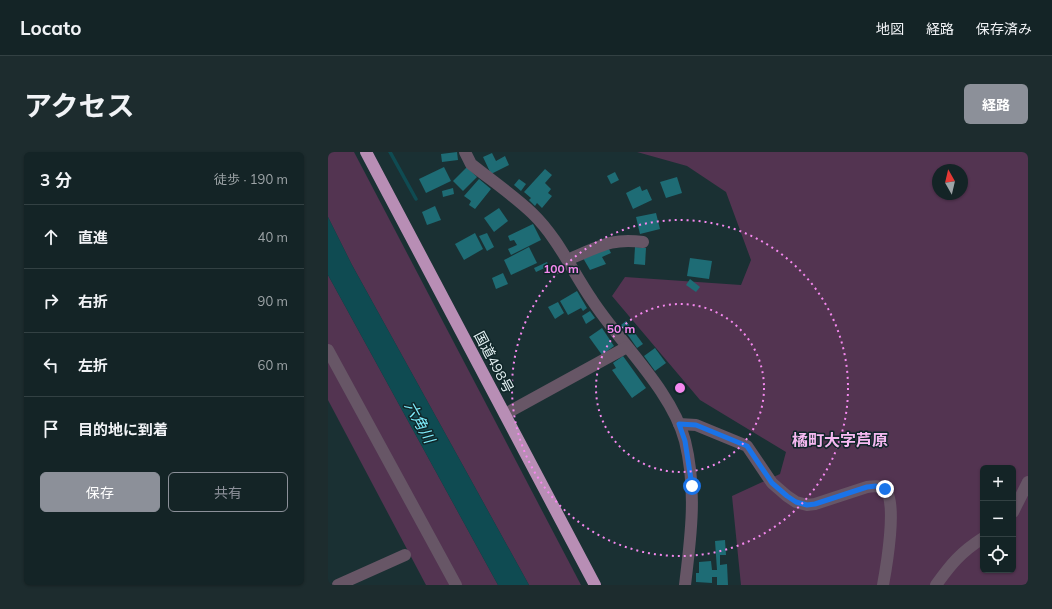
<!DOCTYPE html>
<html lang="ja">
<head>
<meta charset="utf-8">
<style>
  :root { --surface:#142426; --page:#1d2c2e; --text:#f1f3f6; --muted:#9da4a7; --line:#334143; --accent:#8c9099 }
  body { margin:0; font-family:Mulish,"Noto Sans JP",sans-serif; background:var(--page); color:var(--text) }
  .controls { position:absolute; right:12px; bottom:12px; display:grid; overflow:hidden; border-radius:6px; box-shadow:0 1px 3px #0004 }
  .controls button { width:36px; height:36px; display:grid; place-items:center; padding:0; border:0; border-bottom:1px solid var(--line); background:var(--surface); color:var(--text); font:20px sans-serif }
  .compass { position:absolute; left:604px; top:12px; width:36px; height:36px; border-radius:50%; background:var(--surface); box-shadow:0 1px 3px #0004; rotate:352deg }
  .stop { position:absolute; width:12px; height:12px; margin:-9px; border:3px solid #1a73e8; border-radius:50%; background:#fff }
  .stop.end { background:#1a73e8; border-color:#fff; box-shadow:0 1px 4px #0008 }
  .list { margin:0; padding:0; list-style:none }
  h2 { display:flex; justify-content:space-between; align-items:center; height:52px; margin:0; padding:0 16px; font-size:17px }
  h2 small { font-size:13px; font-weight:400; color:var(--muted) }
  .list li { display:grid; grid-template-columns:26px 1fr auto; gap:12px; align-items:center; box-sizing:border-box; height:64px; padding:0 16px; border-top:1px solid var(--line) }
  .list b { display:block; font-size:15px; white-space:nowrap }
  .list em { font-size:13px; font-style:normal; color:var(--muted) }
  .actions { display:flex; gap:8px; padding:12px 16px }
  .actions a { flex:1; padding:9px 0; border:1px solid var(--accent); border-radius:6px; text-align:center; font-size:14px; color:var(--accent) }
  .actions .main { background:var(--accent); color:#fff }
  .icon { flex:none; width:22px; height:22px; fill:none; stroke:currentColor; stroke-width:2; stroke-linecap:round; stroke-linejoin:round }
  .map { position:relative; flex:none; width:700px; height:433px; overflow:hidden; border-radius:6px }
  header { display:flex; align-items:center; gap:24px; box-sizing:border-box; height:56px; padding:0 20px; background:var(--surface); border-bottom:1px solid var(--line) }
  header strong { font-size:19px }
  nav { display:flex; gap:22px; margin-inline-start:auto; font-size:14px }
  .intro { display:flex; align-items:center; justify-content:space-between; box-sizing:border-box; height:96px; padding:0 24px }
  h1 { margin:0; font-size:28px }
  .button { padding:10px 18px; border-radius:6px; background:var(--accent); color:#fff; font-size:14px; font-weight:700 }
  main { display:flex; gap:24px; padding:0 24px }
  aside { flex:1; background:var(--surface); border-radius:6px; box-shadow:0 1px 3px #0004 }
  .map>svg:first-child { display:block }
</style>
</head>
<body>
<header>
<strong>Locato</strong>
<nav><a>地図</a><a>経路</a><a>保存済み</a></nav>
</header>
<div class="intro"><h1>アクセス</h1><a class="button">経路</a></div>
<main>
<aside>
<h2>3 分<small>徒歩 · 190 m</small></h2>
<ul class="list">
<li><svg class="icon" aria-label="ahead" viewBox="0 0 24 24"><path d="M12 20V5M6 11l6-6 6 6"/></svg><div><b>直進</b></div><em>40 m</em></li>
<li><svg class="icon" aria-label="right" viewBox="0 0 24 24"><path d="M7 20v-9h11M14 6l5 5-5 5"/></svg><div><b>右折</b></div><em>90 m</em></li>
<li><svg class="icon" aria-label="left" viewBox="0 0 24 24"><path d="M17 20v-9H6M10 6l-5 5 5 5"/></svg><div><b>左折</b></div><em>60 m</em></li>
<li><svg class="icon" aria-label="arrive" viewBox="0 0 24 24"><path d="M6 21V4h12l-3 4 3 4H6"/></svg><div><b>目的地に到着</b></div></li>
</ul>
<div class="actions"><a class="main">保存</a><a>共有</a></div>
</aside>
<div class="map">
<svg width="700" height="433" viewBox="0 0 700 433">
  <rect width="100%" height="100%" fill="#1a3033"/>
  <!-- green -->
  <g fill="#533451" fill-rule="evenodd">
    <path d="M 0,0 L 26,0 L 253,433 L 201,433 L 24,113 L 0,65 Z"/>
    <path d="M 309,0 L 700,0 L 700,433 L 413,433 L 404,344 L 452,322 L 458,300 L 372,248 L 284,144 L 297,125 L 413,133 L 423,108 L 398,40 L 359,14 ZM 610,18 L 634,18 L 634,42 L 610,42 ZM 655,316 L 685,316 L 685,418 L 655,418 Z"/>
    <path d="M 0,123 L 170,433 L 98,433 L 0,248 Z"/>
  </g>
  <!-- water -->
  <path fill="#0f4b52" d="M 0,65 L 24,113 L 201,433 L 170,433 L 0,123 Z"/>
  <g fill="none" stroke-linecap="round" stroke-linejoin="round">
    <!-- stream -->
    <path stroke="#0f4b52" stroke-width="3.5" d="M 62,0 L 88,47"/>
  </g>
  <!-- building -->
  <g fill="#1e6c75">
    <path d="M 129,0 L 130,8 L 114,10 L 113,2 Z"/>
    <path d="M 164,1 L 168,9 L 177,4 L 181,13 L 163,22 L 155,5 Z"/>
    <path d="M 116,15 L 123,29 L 98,41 L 91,27 Z"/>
    <path d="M 139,15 L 149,25 L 135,39 L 125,29 Z"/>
    <path d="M 217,17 L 224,23 L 217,31 L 223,37 L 220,41 L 224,44 L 214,56 L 209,51 L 207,54 L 201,48 L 203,46 L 196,40 Z"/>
    <path d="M 287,20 L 291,28 L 283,32 L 279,24 Z"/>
    <path d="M 349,25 L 354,41 L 338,46 L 332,30 Z"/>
    <path d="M 151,27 L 163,37 L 147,57 L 141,53 L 143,49 L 136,44 Z"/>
    <path d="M 191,27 L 198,32 L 193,39 L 186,33 Z"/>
    <path d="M 312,34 L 314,39 L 319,37 L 324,48 L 305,57 L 298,41 Z"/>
    <path d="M 125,36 L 126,42 L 115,45 L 114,39 Z"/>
    <path d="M 107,54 L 113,68 L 99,73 L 94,60 Z"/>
    <path d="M 171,56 L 180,69 L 166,80 L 156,66 Z"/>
    <path d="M 328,61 L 332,77 L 312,82 L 308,65 Z"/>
    <path d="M 205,72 L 213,88 L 183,103 L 180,97 L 189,93 L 186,88 L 182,89 L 180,84 Z"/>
    <path d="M 147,81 L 155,97 L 136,108 L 127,92 Z"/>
    <path d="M 159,81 L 166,95 L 159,99 L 151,84 Z"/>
    <path d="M 201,95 L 209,111 L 183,123 L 176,108 Z"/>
    <path d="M 280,95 L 283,101 L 274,105 L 278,112 L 262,118 L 255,106 Z"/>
    <path d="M 307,95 L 318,96 L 317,113 L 306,112 Z"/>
    <path d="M 362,106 L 384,109 L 381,127 L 359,124 Z"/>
    <path d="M 219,110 L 221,114 L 208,120 L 206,116 Z"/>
    <path d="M 175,121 L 180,132 L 168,137 L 164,126 Z"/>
    <path d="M 362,127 L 372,135 L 368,140 L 358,133 Z"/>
    <path d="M 249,139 L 259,156 L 255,159 L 253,156 L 240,163 L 232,149 Z"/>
    <path d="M 230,150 L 236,161 L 227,167 L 220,155 Z"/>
    <path d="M 262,159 L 267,166 L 258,172 L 254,164 Z"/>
    <path d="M 298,169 L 315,192 L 309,196 L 293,173 Z"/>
    <path d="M 274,176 L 286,194 L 274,203 L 261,185 Z"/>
    <path d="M 327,196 L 338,211 L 327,219 L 316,204 Z"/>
    <path d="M 295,204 L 318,236 L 304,246 L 284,218 L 288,216 L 285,211 Z"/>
    <path d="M 397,388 L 398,403 L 392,403 L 392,413 L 399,412 L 400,433 L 389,433 L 389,425 L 384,425 L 384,431 L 368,430 L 368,421 L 371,421 L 371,410 L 383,409 L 384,418 L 389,418 L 387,389 Z"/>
  </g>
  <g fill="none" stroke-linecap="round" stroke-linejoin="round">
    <!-- minor -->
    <g stroke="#675666" stroke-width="12">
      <path d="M 137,0 L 143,12 C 163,28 185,43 204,61 C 230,86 244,119 264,148 C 292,191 344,239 357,289 C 369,337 363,384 357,433"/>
      <path d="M 241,111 L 244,106 C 273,94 283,86 315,90"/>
      <path d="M 0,198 L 128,433"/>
      <path d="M 177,262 L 299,195"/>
      <path d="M 351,272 L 368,273 L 419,294 L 444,331 L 459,344 L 468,350 L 479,353 L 487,352 L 539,335 C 545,334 552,333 557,338 C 570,348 558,417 555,433"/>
      <path d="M 685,360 L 700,330"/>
      <path d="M 10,433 L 77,403"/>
      <path d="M 608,433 C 623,412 633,400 655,386"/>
    </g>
    <!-- highway -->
    <path stroke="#b88eb5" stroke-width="12" d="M 38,0 L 267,433"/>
  </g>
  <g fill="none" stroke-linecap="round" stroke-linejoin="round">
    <!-- route -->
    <path stroke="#1a73e8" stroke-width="5" d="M 364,334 L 357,289 L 351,272 L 368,273 L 419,294 L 444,331 L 459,344 L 468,350 L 479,353 L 487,352 L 539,335 L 548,334 L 557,337"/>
  </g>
  <!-- distance rings -->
  <g fill="none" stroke="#f589ef" stroke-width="2" stroke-dasharray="2 4">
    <circle cx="352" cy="236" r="84"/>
    <circle cx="352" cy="236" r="168"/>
  </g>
  <g text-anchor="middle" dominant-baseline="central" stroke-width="3" stroke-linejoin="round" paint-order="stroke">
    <!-- street labels -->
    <g font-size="14" fill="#e2eff1" stroke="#102629">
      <text transform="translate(166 210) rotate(62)">国道498号</text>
    </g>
    <!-- water labels -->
    <g font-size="15" font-style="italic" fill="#7feefd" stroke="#102629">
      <text transform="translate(92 270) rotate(61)">六角川</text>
    </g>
    <!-- quarter labels -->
    <g font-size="16" font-weight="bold" fill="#f5b9f1" stroke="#102629">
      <text x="512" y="288">橘町大字芦原</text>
    </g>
  </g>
  <circle cx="352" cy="236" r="6" fill="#f589ef" stroke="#102629" stroke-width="2"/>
  <g font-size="12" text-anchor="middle" font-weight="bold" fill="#f589ef" stroke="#102629" stroke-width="3" stroke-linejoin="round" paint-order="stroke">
    <text x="233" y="121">100 m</text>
    <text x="293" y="181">50 m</text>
  </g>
</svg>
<div class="controls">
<button>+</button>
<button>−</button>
<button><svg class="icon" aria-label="locate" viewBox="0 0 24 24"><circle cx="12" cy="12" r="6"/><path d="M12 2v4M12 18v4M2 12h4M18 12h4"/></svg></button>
</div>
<svg class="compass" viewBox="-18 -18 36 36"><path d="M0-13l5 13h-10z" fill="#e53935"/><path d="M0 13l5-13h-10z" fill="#9da4a7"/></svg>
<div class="stop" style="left:364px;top:334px"></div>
<div class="stop end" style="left:557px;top:337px"></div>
</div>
</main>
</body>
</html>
